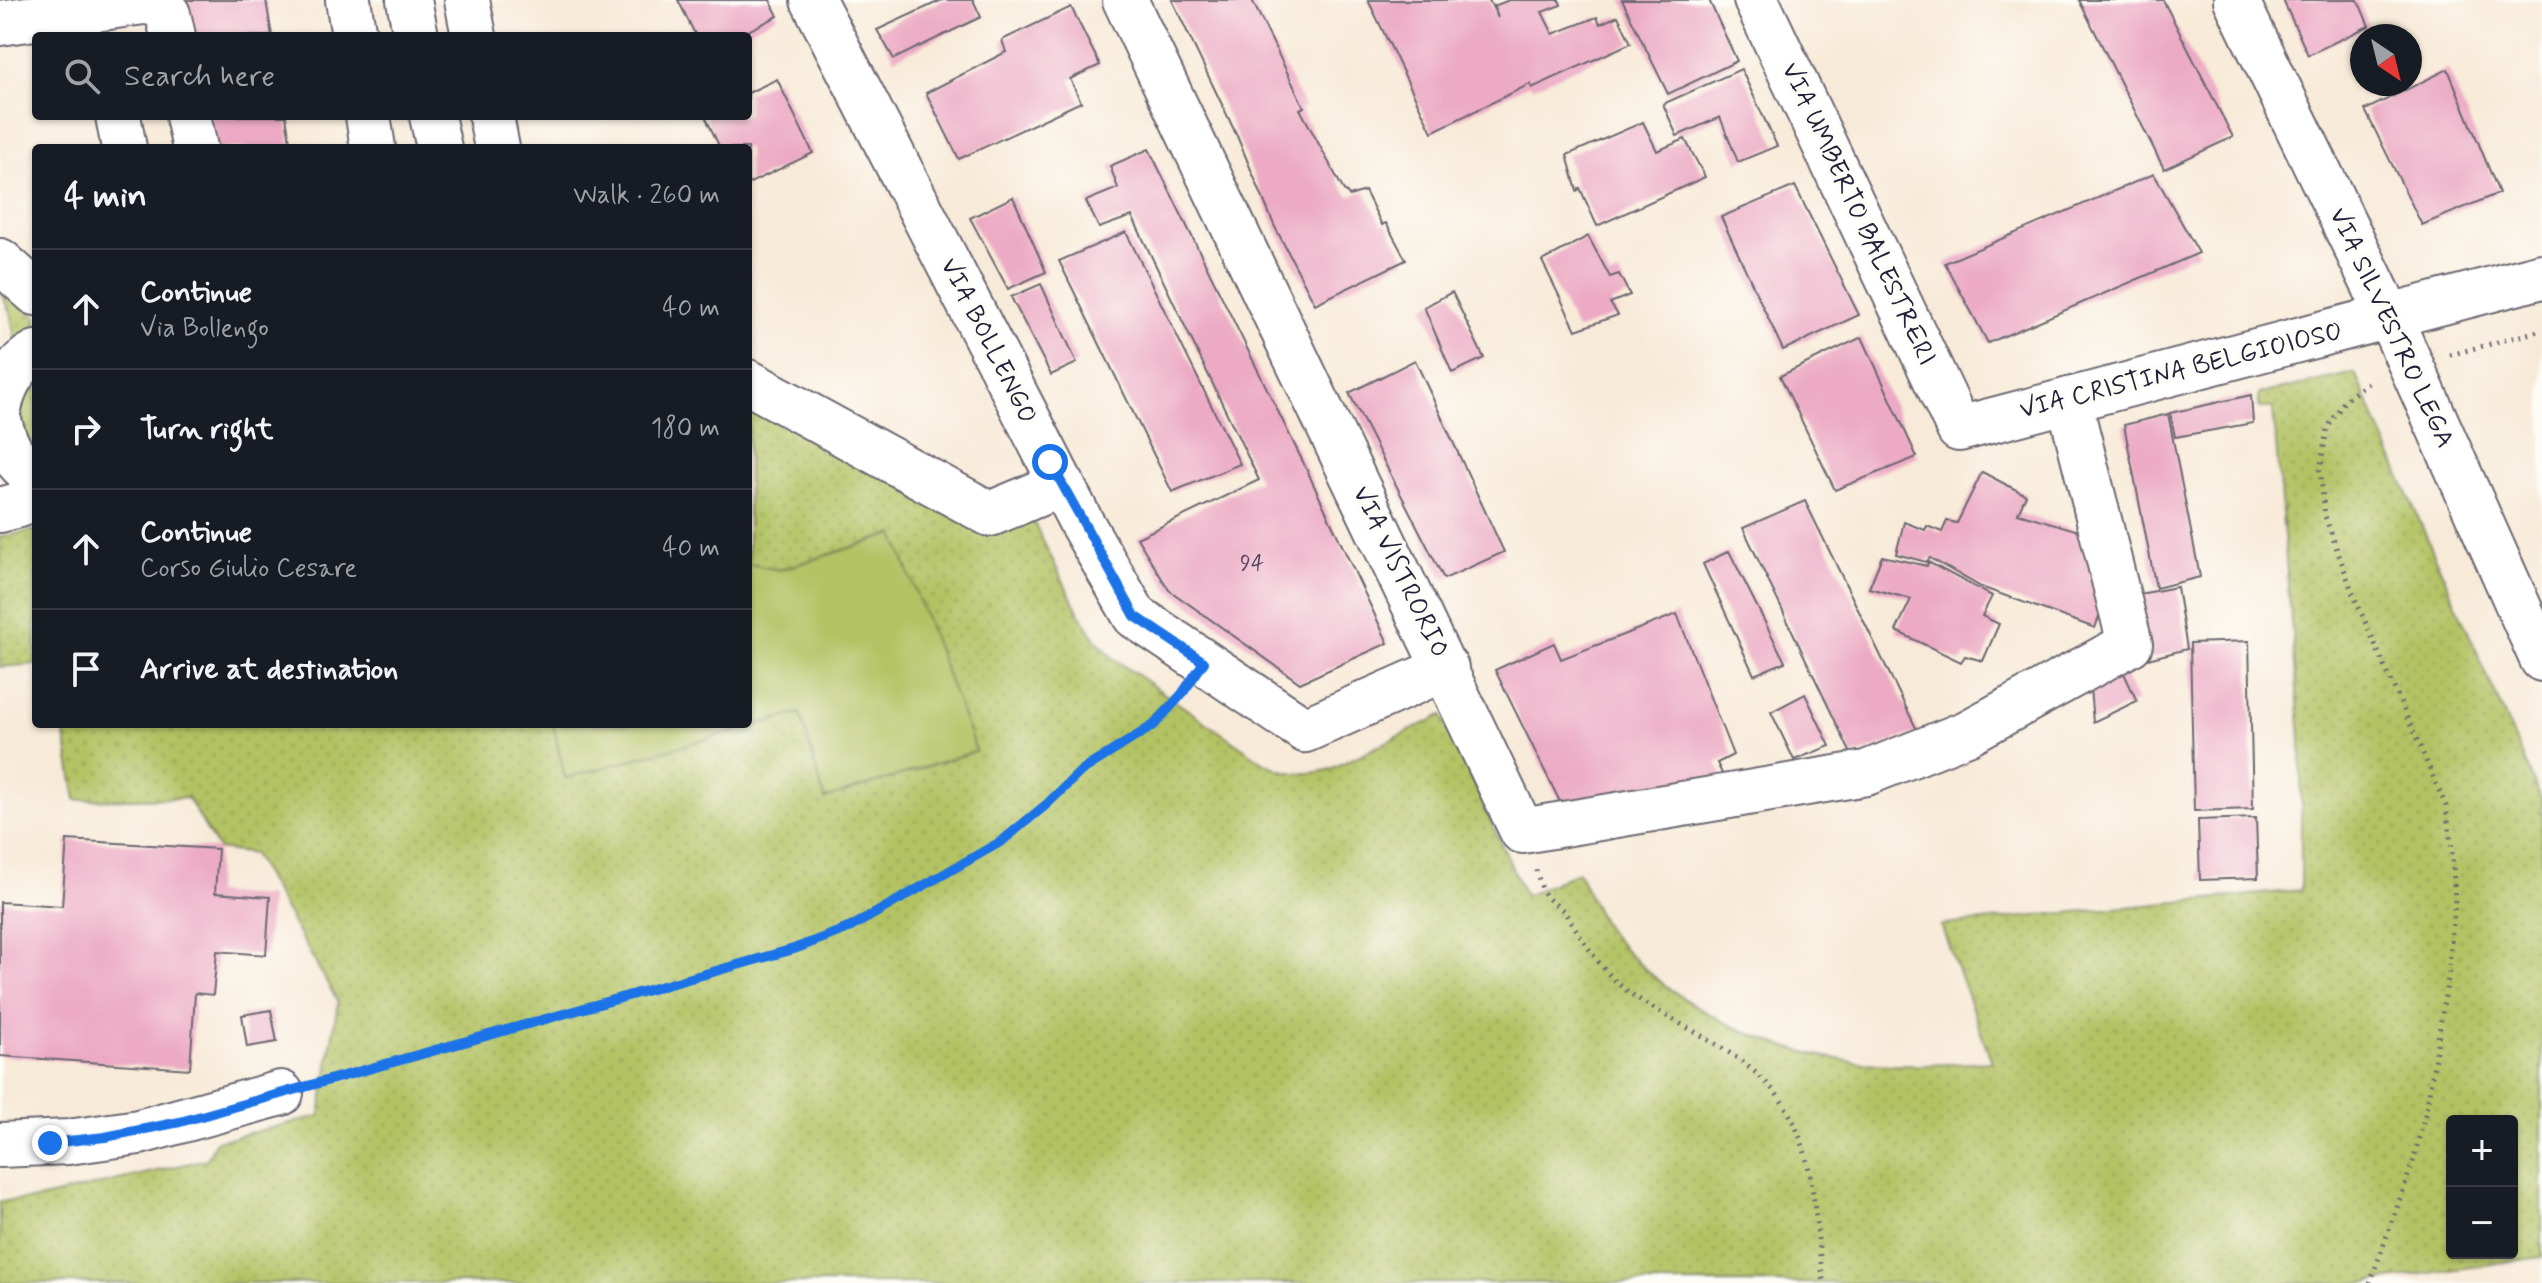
<!DOCTYPE html>
<html lang="en">
<head>
<meta charset="utf-8">
<style>
  :root { --surface:#171b24; --page:#20242c; --text:#f1f3f6; --muted:#9ea1a6; --line:#363941 }
  body { margin:0; font-family:Mynerve,sans-serif; background:var(--page); color:var(--text) }
  .controls { position:absolute; right:24px; bottom:24px; display:grid; overflow:hidden; border-radius:8px; box-shadow:0 2px 6px #0004 }
  .controls button { width:72px; height:72px; display:grid; place-items:center; padding:0; border:0; border-bottom:2px solid var(--line); background:var(--surface); color:var(--text); font:40px sans-serif }
  .compass { position:absolute; left:2350px; top:24px; width:72px; height:72px; border-radius:50%; background:var(--surface); box-shadow:0 2px 6px #0004; rotate:145deg }
  .stop { position:absolute; width:24px; height:24px; margin:-18px; border:6px solid #1a73e8; border-radius:50%; background:#fff }
  .stop.end { background:#1a73e8; border-color:#fff; box-shadow:0 2px 8px #0008 }
  .list { margin:0; padding:0; list-style:none }
  h2 { display:flex; justify-content:space-between; align-items:center; height:104px; margin:0; padding:0 32px; font-size:34px }
  h2 small { font-size:26px; font-weight:400; color:var(--muted) }
  .list li { display:grid; grid-template-columns:52px 1fr auto; gap:24px; align-items:center; box-sizing:border-box; height:120px; padding:0 32px; border-top:2px solid var(--line) }
  .list b { display:block; font-size:30px; white-space:nowrap }
  .list p { margin:0; font-size:26px; white-space:nowrap; color:var(--muted) }
  .list em { font-size:26px; font-style:normal; color:var(--muted) }
  .icon { flex:none; width:44px; height:44px; fill:none; stroke:currentColor; stroke-width:2; stroke-linecap:round; stroke-linejoin:round }
  .map { position:relative; flex:none; width:2542px; height:1283px; overflow:hidden }
  .search { position:absolute; background:var(--surface); box-shadow:0 2px 6px #0004; left:32px; top:32px; width:720px; height:88px; display:flex; align-items:center; gap:20px; box-sizing:border-box; padding:0 28px; border-radius:8px; color:var(--muted); font-size:30px }
  .panel { position:absolute; background:var(--surface); box-shadow:0 2px 6px #0004; left:32px; top:144px; width:720px; height:584px; border-radius:8px }
  .map>svg:first-child { display:block }
</style>
</head>
<body>
<div class="map">
<svg width="2542" height="1283" viewBox="0 0 2542 1283">
  <defs>
    <pattern id="green-dots" width="8" height="8" patternUnits="userSpaceOnUse" patternTransform="scale(2)"><rect width="8" height="8" fill="#b3c264"/><path d="M2 2h.1M6 6h.1" fill="none" stroke="#9aa658" stroke-width="1.8" stroke-linecap="round"/></pattern>
  </defs>
  <rect width="100%" height="100%" fill="#fdfcf7"/>
  <filter id="ink" filterUnits="userSpaceOnUse"><feTurbulence type="fractalNoise" baseFrequency=".0125" numOctaves="2"/><feDisplacementMap in="SourceGraphic" scale="16" xChannelSelector="R" yChannelSelector="G"/><feConvolveMatrix kernelMatrix="1 2 1 2 8 2 1 2 1" color-interpolation-filters="sRGB"/></filter>
  <filter id="wash" filterUnits="userSpaceOnUse"><feTurbulence type="fractalNoise" baseFrequency=".006" numOctaves="4" result="noise"/><feDisplacementMap in="SourceGraphic" scale="32" xChannelSelector="R" yChannelSelector="G"/><feGaussianBlur stdDeviation="1.8" result="paint"/><feColorMatrix in="noise" values="0 0 0 0 0 0 0 0 0 0 0 0 0 0 0 0 0 1.4 0 .05"/><feComposite in="paint" operator="in"/></filter>
  <g filter="url(#wash)">
    <rect width="100%" height="100%" fill="#f8ead8"/>
    <!-- green -->
    <g fill="url(#green-dots)" stroke="#6a7250" stroke-width="2" fill-rule="evenodd">
      <path d="M 3,284 L 36,317 L 36,339 L 17,347 L 10,312 L 0,291 Z"/>
      <path d="M 748,367 L 1030,515 L 1079,613 L 1096,640 L 1114,659 L 1265,763 C 1287,775 1306,776 1331,769 L 1442,715 L 1525,896 L 1578,872 C 1589,893 1598,920 1613,937 C 1683,1017 1789,1061 1894,1065 C 1927,1066 1960,1063 1992,1062 L 1941,925 L 2301,890 L 2301,737 L 2273,408 L 2259,408 L 2259,394 L 2355,373 L 2542,801 L 2542,1257 L 2360,1283 L 0,1283 L 0,1201 L 38,1199 L 207,1159 L 216,1141 L 320,1116 L 338,1002 L 253,854 L 218,849 L 188,798 L 76,800 L 63,724 L 553,724 L 565,778 L 801,713 L 826,799 L 894,534 L 780,570 L 748,564 ZM 2452,1121 L 2512,1121 L 2512,1253 L 2452,1253 Z"/>
      <path d="M 36,385 L 36,458 C 25,432 8,408 36,385 Z"/>
      <path d="M 36,530 L 36,664 L 0,667 L 0,537 Z"/>
    </g>
    <!-- pitch -->
    <path fill="#b3c264" stroke="#6a7250" stroke-width="2" d="M 894,534 L 976,751 L 825,799 L 800,713 L 565,778 L 553,724 L 748,724 L 748,564 L 780,570 Z"/>
    <g id="blocks">
      <!-- building -->
      <g fill="#ecaac4">
        <path d="M 180,0 L 266,0 L 272,36 L 186,36 Z"/>
        <path d="M 678,0 L 770,0 L 778,16 L 738,36 L 696,36 Z"/>
        <path d="M 942,0 L 973,0 L 981,17 L 894,59 L 877,30 Z"/>
        <path d="M 1172,0 L 1252,0 L 1304,107 L 1300,109 L 1343,189 L 1349,196 L 1365,191 L 1382,225 L 1386,223 L 1406,260 L 1315,304 L 1274,225 L 1237,136 Z"/>
        <path d="M 1368,0 L 1489,0 L 1498,18 L 1494,6 L 1509,0 L 1559,0 L 1561,5 L 1542,12 L 1553,34 L 1597,17 L 1600,24 L 1618,16 L 1631,43 L 1532,88 L 1530,84 L 1432,132 Z"/>
        <path d="M 1622,0 L 1709,0 L 1737,61 L 1668,94 Z"/>
        <path d="M 2079,0 L 2163,0 L 2233,137 L 2164,169 Z"/>
        <path d="M 2283,0 L 2358,0 L 2369,26 L 2308,55 Z"/>
        <path d="M 1071,7 L 1100,65 L 1070,79 L 1081,102 L 959,159 L 926,93 L 1006,52 L 1002,40 Z"/>
        <path d="M 1741,69 L 1777,146 L 1738,162 L 1720,117 L 1677,136 L 1663,104 Z"/>
        <path d="M 2448,69 L 2499,193 L 2422,225 L 2365,110 Z"/>
        <path d="M 777,79 L 813,153 L 748,184 L 748,148 L 720,148 L 705,116 L 748,116 L 748,93 Z"/>
        <path d="M 201,116 L 286,116 L 291,148 L 207,148 Z"/>
        <path d="M 1643,122 L 1657,151 L 1685,139 L 1705,177 L 1597,226 L 1580,188 L 1577,191 L 1567,155 Z"/>
        <path d="M 1149,149 L 1302,460 L 1388,643 L 1300,683 L 1169,590 L 1137,538 L 1259,480 L 1132,216 L 1099,228 L 1086,201 L 1118,188 L 1110,166 Z"/>
        <path d="M 2154,174 L 2199,253 L 1988,343 L 1945,263 Z"/>
        <path d="M 1795,186 L 1859,315 L 1783,350 L 1721,217 Z"/>
        <path d="M 1013,197 L 1046,272 L 1008,289 L 970,218 Z"/>
        <path d="M 1126,232 L 1240,464 L 1172,492 L 1059,261 Z"/>
        <path d="M 1588,236 L 1610,277 L 1619,274 L 1630,295 L 1610,303 L 1618,315 L 1576,330 L 1542,261 Z"/>
        <path d="M 1041,284 L 1077,363 L 1051,375 L 1011,297 Z"/>
        <path d="M 1452,292 L 1484,358 L 1452,373 L 1424,307 Z"/>
        <path d="M 1862,337 L 1917,457 L 1835,490 L 1780,376 Z"/>
        <path d="M 1415,360 L 1504,552 L 1444,579 L 1349,393 Z"/>
        <path d="M 2251,395 L 2253,423 L 2175,437 L 2170,413 Z"/>
        <path d="M 2168,414 L 2200,577 L 2156,588 L 2124,425 Z"/>
        <path d="M 1982,472 L 2026,495 L 2018,513 L 2089,534 L 2106,597 L 2095,628 L 1981,587 L 1930,558 L 1926,562 L 1896,554 L 1904,522 L 1925,530 L 1927,526 L 1942,532 L 1947,521 L 1957,523 Z"/>
        <path d="M 1805,501 L 1918,732 L 1852,756 L 1743,528 Z"/>
        <path d="M 1729,551 L 1785,662 L 1754,675 L 1703,564 Z"/>
        <path d="M 1882,556 L 1927,566 L 1928,562 L 1992,596 L 1982,616 L 1999,624 L 1983,661 L 1965,656 L 1961,662 L 1896,631 L 1911,599 L 1869,588 Z"/>
        <path d="M 2177,587 L 2187,649 L 2144,660 L 2134,595 Z"/>
        <path d="M 1677,614 L 1733,755 L 1717,763 L 1726,782 L 1563,808 L 1495,670 L 1554,643 L 1561,659 Z"/>
        <path d="M 2249,641 L 2253,809 L 2194,811 L 2190,643 Z"/>
        <path d="M 2122,669 L 2137,701 L 2093,722 L 2090,688 Z"/>
        <path d="M 1805,694 L 1830,746 L 1794,760 L 1771,712 Z"/>
        <path d="M 2256,818 L 2258,878 L 2200,880 L 2198,820 Z"/>
        <path d="M 67,840 L 218,849 L 215,893 L 270,897 L 266,955 L 217,951 L 213,995 L 195,993 L 190,1069 L 0,1056 L 0,902 L 62,906 Z"/>
        <path d="M 271,1010 L 277,1042 L 247,1047 L 242,1015 Z"/>
      </g>
    </g>
  </g>
  <g filter="url(#ink)">
    <use href="#blocks" fill-opacity="0" stroke="#6d6872" stroke-width="2"/>
    <g fill="none" stroke-linecap="round" stroke-linejoin="round">
      <!-- minor casing -->
      <g stroke="#6d6872" stroke-width="48">
        <g id="minor">
          <path d="M 348,0 L 354,36"/>
          <path d="M 409,0 L 416,36"/>
          <path d="M 467,0 L 474,36"/>
          <path d="M 813,0 L 1081,522 L 1135,616 L 1305,730 L 1446,668"/>
          <path d="M 1125,0 L 1522,831 L 1866,773 L 1967,733 L 2130,644 L 2069,400"/>
          <path d="M 1756,0 L 1959,429 L 2542,276"/>
          <path d="M 2236,0 L 2390,318 L 2542,659"/>
          <path d="M 0,23 L 143,2 L 160,4 L 168,14 L 173,36"/>
          <path d="M 118,116 L 124,148"/>
          <path d="M 188,116 L 195,148"/>
          <path d="M 368,116 L 373,148"/>
          <path d="M 432,116 L 439,148"/>
          <path d="M 491,116 L 497,148"/>
          <path d="M 0,261 L 36,293"/>
          <path d="M 748,382 L 990,514 L 1062,484"/>
          <path d="M 0,405 C 4,384 16,363 36,353"/>
          <path d="M 0,424 C 5,447 16,464 36,477"/>
          <path d="M 0,510 L 19,505 L 36,496"/>
          <path d="M 0,1145 L 68,1142 L 139,1132 L 281,1093"/>
        </g>
      </g>
      <!-- path -->
      <g stroke="#6d6872" stroke-width="5" stroke-dasharray="2 6" stroke-linecap="butt">
        <path d="M 2450,355 L 2542,330"/>
        <path d="M 1536,870 C 1539,878 1541,891 1548,898 C 1553,904 1561,907 1566,914 C 1583,940 1602,972 1627,991 C 1676,1027 1751,1052 1784,1105 C 1818,1158 1813,1223 1824,1283"/>
        <path d="M 320,1082 L 645,989 L 743,964 L 851,927 L 1002,841 L 1047,804 L 1081,771 L 1154,725 L 1180,696"/>
        <path d="M 2370,1283 L 2413,1162 L 2427,1106 L 2448,977 L 2455,901 L 2452,851 L 2446,806 L 2353,594 L 2325,516 L 2320,470 L 2327,429 L 2345,400 L 2372,380"/>
      </g>
      <!-- minor -->
      <use href="#minor" stroke="#fff" stroke-width="44"/>
    </g>
  </g>
  <g fill="none" stroke-linecap="round" stroke-linejoin="round" filter="url(#ink)">
    <!-- route -->
    <path stroke="#1a73e8" stroke-width="10" d="M 50,1143 L 105,1137 L 180,1122 L 794,949 L 851,927 L 1002,841 L 1047,804 L 1081,771 L 1154,725 L 1182,694 L 1204,662 L 1135,616 L 1050,462"/>
  </g>
  <g text-anchor="middle" dominant-baseline="central" stroke-width="7" stroke-linejoin="round" paint-order="stroke">
    <!-- number labels -->
    <g font-size="22" fill="#54445d">
      <text x="1252" y="564">94</text>
    </g>
    <!-- street labels -->
    <g font-size="26" fill="#22223b" stroke="#fdfcf7">
      <text transform="translate(1858 214) rotate(65)">VIA UMBERTO BALESTRERI</text>
      <text transform="translate(2391 328) rotate(65)">VIA SILVESTRO LEGA</text>
      <text transform="translate(988 341) rotate(63)">VIA BOLLENGO</text>
      <text transform="translate(2181 371) rotate(-14)">VIA CRISTINA BELGIOIOSO</text>
      <text transform="translate(1400 572) rotate(64)">VIA VISTRORIO</text>
    </g>
  </g>
</svg>
<div class="controls">
<button>+</button>
<button>−</button>
</div>
<svg class="compass" viewBox="-18 -18 36 36"><path d="M0-13l5 13h-10z" fill="#e53935"/><path d="M0 13l5-13h-10z" fill="#9ea1a6"/></svg>
<div class="stop" style="left:1050px;top:462px"></div>
<div class="stop end" style="left:50px;top:1143px"></div>
<div class="search"><svg class="icon" aria-label="search" viewBox="0 0 24 24"><circle cx="10" cy="10" r="6"/><path d="M15 15l6 6"/></svg>Search here</div>
<section class="panel">
<h2>4 min<small>Walk · 260 m</small></h2>
<ul class="list">
<li><svg class="icon" aria-label="ahead" viewBox="0 0 24 24"><path d="M12 20V5M6 11l6-6 6 6"/></svg><div><b>Continue</b><p>Via Bollengo</p></div><em>40 m</em></li>
<li><svg class="icon" aria-label="right" viewBox="0 0 24 24"><path d="M7 20v-9h11M14 6l5 5-5 5"/></svg><div><b>Turn right</b></div><em>180 m</em></li>
<li><svg class="icon" aria-label="ahead" viewBox="0 0 24 24"><path d="M12 20V5M6 11l6-6 6 6"/></svg><div><b>Continue</b><p>Corso Giulio Cesare</p></div><em>40 m</em></li>
<li><svg class="icon" aria-label="arrive" viewBox="0 0 24 24"><path d="M6 21V4h12l-3 4 3 4H6"/></svg><div><b>Arrive at destination</b></div></li>
</ul>
</section>
</div>
</body>
</html>
